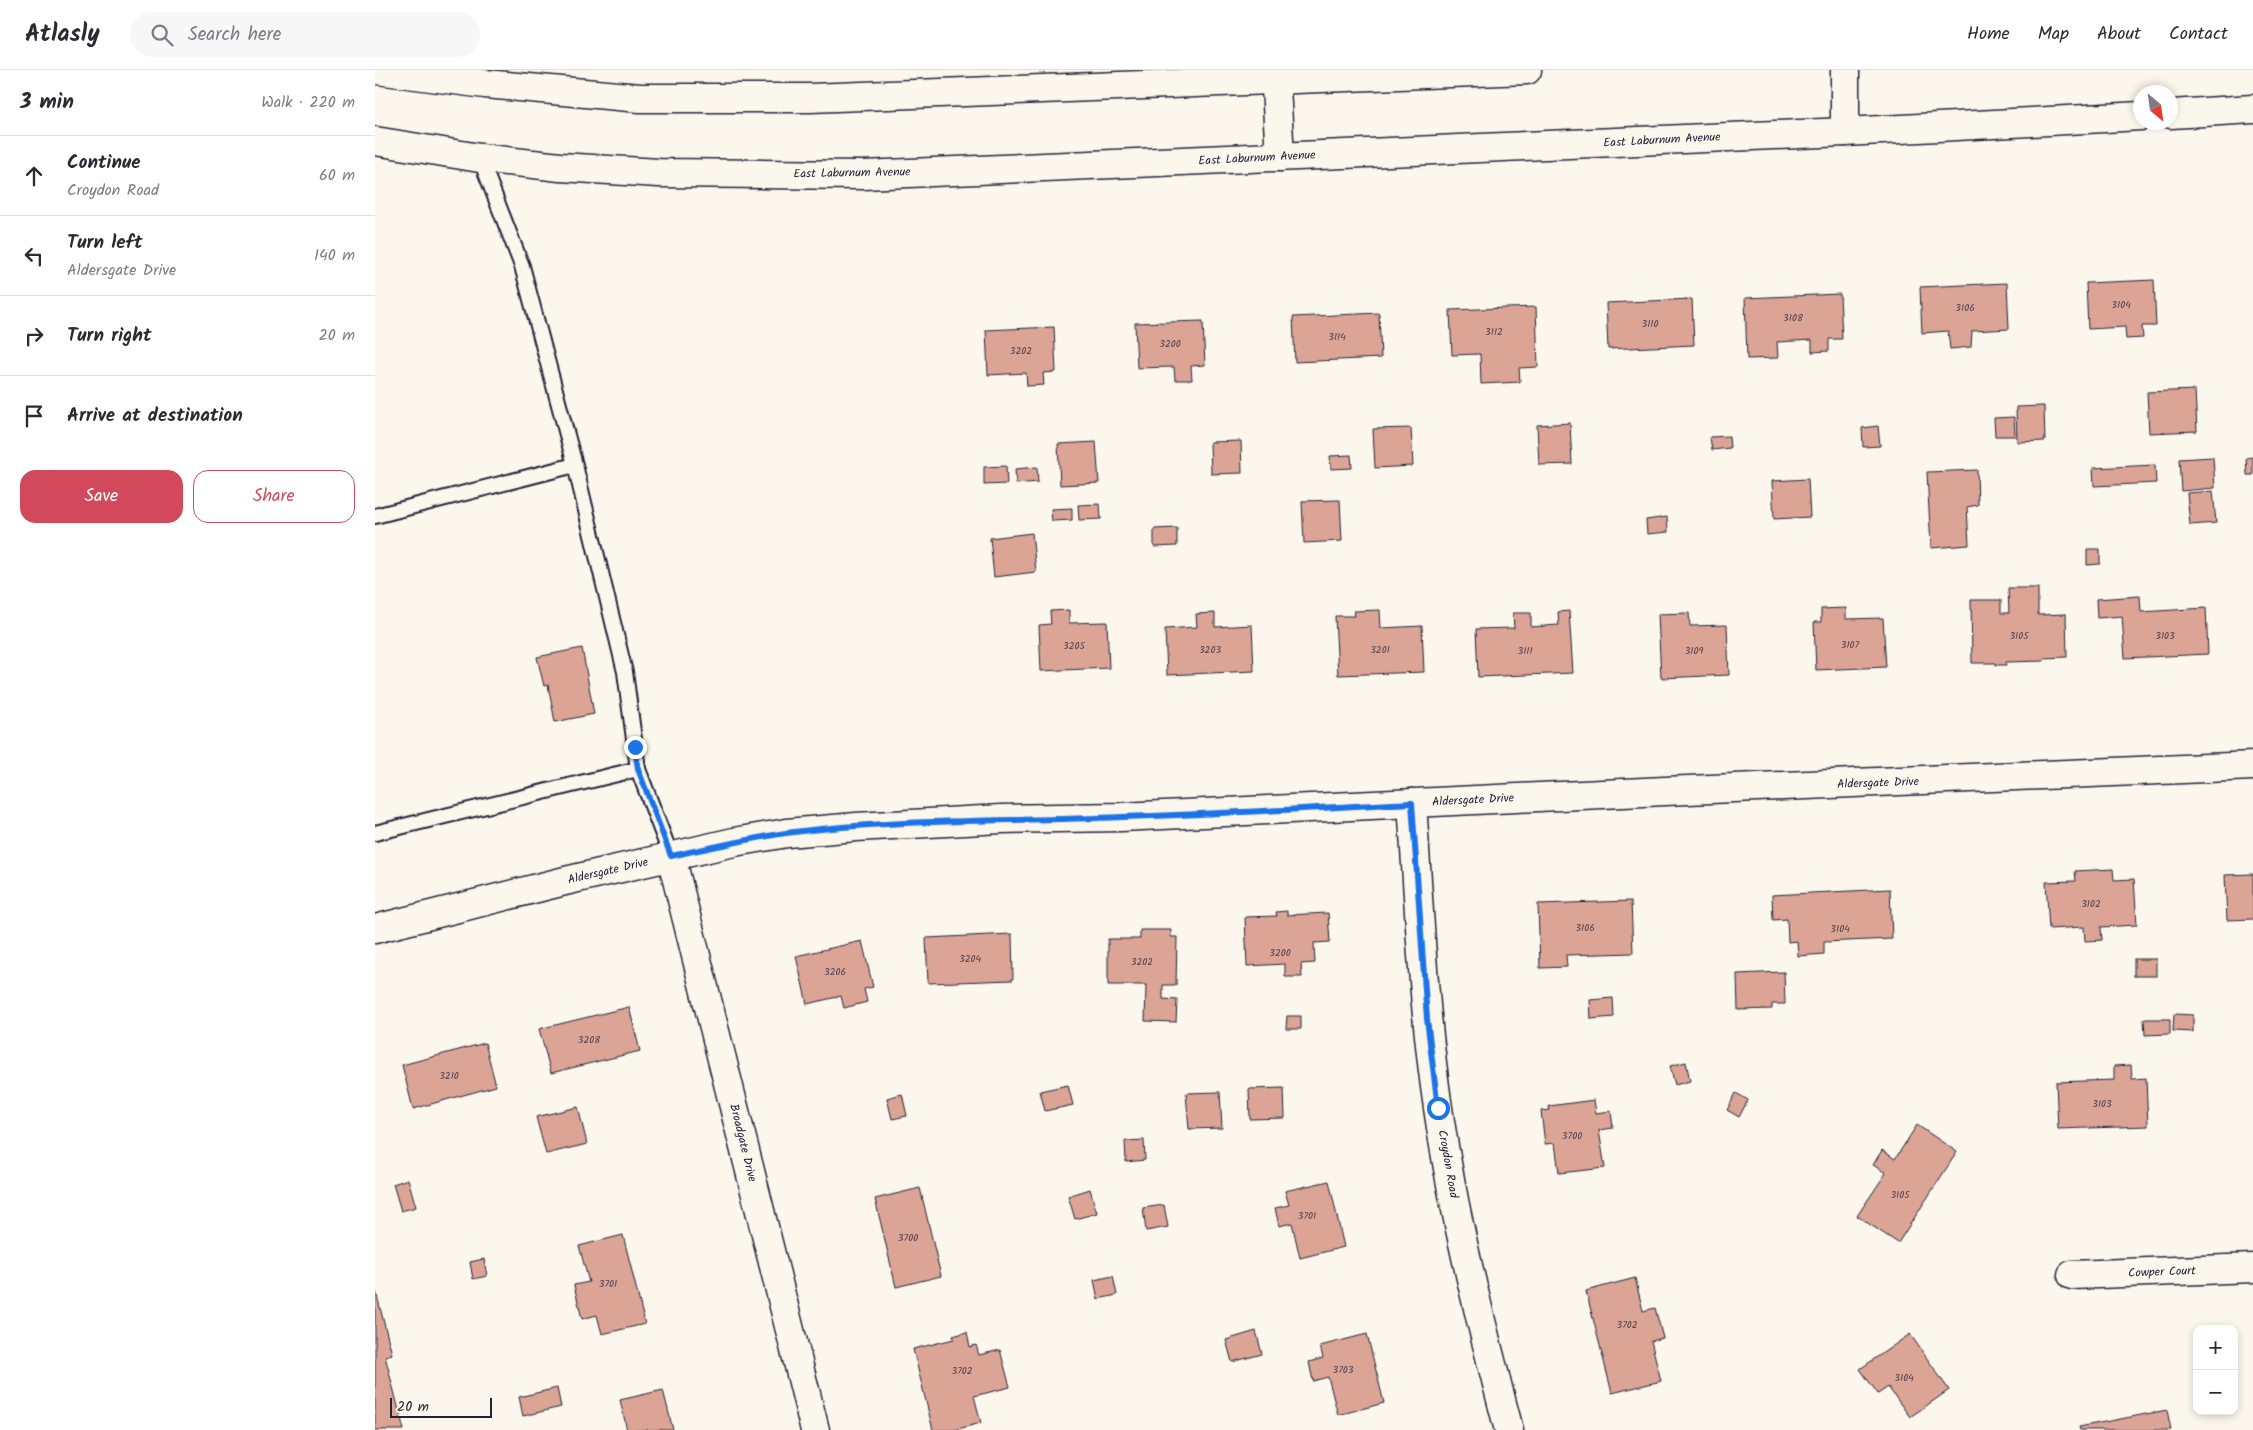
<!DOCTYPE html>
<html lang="en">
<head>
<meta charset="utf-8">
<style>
  :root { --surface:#fff; --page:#f7f7f7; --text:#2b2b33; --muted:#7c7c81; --line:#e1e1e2; --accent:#d1495b }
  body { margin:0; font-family:Kalam,sans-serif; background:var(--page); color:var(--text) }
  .controls { position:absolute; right:15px; bottom:15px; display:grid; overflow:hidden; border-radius:10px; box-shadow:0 2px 8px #0003 }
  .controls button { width:45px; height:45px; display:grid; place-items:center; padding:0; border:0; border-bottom:1px solid var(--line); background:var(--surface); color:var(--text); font:25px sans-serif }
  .compass { position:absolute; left:1758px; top:15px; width:45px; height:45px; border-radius:50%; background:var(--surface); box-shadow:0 2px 8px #0003; rotate:151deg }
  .scale { position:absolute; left:15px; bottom:12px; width:102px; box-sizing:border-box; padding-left:5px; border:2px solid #22223b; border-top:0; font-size:14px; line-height:18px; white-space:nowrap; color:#22223b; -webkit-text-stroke:4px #fbf7ec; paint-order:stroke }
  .stop { position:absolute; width:15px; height:15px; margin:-11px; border:4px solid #1a73e8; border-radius:50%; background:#fff }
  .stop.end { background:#1a73e8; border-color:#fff; box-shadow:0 1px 5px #0008 }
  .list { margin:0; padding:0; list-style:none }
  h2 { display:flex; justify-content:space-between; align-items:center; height:65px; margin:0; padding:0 20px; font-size:21px }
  h2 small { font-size:16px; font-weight:400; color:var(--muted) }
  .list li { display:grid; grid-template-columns:32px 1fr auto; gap:15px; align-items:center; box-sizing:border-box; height:80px; padding:0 20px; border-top:1px solid var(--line) }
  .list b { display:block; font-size:19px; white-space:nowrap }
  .list p { margin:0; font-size:16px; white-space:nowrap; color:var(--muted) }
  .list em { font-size:16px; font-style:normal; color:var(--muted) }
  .actions { display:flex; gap:10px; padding:15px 20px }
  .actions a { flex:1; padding:11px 0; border:1px solid var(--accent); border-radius:15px; text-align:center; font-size:18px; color:var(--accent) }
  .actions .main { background:var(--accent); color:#fff }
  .icon { flex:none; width:28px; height:28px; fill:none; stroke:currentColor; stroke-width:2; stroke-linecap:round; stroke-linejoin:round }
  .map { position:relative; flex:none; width:1878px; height:1360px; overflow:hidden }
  header { display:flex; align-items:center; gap:30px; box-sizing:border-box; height:70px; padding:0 25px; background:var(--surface); border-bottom:1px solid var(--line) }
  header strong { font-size:24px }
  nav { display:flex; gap:28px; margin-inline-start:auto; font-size:18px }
  .search { width:350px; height:45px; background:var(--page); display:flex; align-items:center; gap:12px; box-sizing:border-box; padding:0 18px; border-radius:28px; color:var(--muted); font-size:19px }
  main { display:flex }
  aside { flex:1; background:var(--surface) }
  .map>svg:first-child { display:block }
</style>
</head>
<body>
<header>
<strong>Atlasly</strong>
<div class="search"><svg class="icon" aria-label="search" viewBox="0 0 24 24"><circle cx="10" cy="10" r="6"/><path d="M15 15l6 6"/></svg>Search here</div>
<nav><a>Home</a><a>Map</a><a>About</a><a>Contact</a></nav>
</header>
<main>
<aside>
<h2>3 min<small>Walk · 220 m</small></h2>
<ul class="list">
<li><svg class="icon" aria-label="ahead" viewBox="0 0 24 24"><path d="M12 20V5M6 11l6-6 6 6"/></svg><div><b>Continue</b><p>Croydon Road</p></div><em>60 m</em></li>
<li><svg class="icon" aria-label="left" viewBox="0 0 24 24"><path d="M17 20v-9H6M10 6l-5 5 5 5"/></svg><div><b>Turn left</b><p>Aldersgate Drive</p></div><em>140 m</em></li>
<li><svg class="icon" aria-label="right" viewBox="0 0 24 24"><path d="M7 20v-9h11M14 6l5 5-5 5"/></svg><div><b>Turn right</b></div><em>20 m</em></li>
<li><svg class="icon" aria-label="arrive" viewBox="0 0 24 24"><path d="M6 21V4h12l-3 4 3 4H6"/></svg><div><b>Arrive at destination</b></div></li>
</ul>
<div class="actions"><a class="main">Save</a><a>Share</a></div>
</aside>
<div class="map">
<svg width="1878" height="1360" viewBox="0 0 1878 1360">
  <rect width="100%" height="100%" fill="#fbf7ec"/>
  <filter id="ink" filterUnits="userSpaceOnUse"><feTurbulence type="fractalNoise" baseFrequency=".02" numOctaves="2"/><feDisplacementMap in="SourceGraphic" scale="10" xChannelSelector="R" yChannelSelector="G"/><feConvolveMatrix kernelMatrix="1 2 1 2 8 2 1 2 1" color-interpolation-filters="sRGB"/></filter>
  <g filter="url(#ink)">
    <!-- building -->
    <g fill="#dca495" stroke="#22223b">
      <path d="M 1779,210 L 1781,256 L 1767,256 L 1768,268 L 1751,269 L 1750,257 L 1713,259 L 1711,213 Z"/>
      <path d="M 1632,213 L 1634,259 L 1597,261 L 1596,277 L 1575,279 L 1573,261 L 1547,263 L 1545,217 Z"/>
      <path d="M 1465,224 L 1467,269 L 1454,269 L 1454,281 L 1437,282 L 1437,270 L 1402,272 L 1403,288 L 1372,289 L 1370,228 Z"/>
      <path d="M 1317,229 L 1319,275 L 1233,279 L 1231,233 Z"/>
      <path d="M 1161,237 L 1163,297 L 1144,298 L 1145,312 L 1106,314 L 1105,284 L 1077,285 L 1075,240 Z"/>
      <path d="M 1004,243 L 1006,288 L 920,292 L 918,247 Z"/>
      <path d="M 828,251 L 830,295 L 816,296 L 817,310 L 800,310 L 799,297 L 762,298 L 760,253 Z"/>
      <path d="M 679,257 L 681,302 L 668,303 L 669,315 L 652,316 L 651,303 L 613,305 L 611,260 Z"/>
      <path d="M 1820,320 L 1822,361 L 1774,363 L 1772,322 Z"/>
      <path d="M 1669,336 L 1670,371 L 1642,372 L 1641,337 Z"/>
      <path d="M 1639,347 L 1640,366 L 1620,366 L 1619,348 Z"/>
      <path d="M 1195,353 L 1197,394 L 1164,395 L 1162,355 Z"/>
      <path d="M 1503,356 L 1505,376 L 1488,377 L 1487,358 Z"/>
      <path d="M 1036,358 L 1038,396 L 1000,398 L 998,359 Z"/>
      <path d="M 1354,366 L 1355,378 L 1337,380 L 1335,367 Z"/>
      <path d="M 866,371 L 867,403 L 836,404 L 835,372 Z"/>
      <path d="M 721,372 L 724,413 L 685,415 L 683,374 Z"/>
      <path d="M 976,385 L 977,398 L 956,399 L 955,386 Z"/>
      <path d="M 1838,387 L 1840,418 L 1806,421 L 1804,389 Z"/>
      <path d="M 1878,387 L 1878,405 L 1872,405 L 1871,388 Z"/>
      <path d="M 1780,395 L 1781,413 L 1719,416 L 1718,398 Z"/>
      <path d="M 631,396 L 632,414 L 609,415 L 609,397 Z"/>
      <path d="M 662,397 L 663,412 L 641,414 L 640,399 Z"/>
      <path d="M 1602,400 L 1603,435 L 1592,437 L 1594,475 L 1556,478 L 1552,402 Z"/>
      <path d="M 1433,409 L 1435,447 L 1399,449 L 1397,411 Z"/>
      <path d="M 1838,421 L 1841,453 L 1815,455 L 1812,423 Z"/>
      <path d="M 965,430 L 967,471 L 929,473 L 927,431 Z"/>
      <path d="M 725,434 L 726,449 L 704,450 L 703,435 Z"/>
      <path d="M 697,438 L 697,450 L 677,451 L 676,439 Z"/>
      <path d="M 1292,447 L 1293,462 L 1272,464 L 1271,450 Z"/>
      <path d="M 802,458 L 802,476 L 779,477 L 779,459 Z"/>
      <path d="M 657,463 L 661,502 L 619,507 L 615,468 Z"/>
      <path d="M 1712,479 L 1725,479 L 1725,494 L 1712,495 Z"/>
      <path d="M 1633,518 L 1663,518 L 1663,545 L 1691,544 L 1692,587 L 1669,588 L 1669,591 L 1631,592 L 1631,595 L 1621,595 L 1621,593 L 1597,593 L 1596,530 L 1626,530 L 1626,543 L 1634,543 Z"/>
      <path d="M 1765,526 L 1766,542 L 1831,538 L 1833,584 L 1750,588 L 1747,546 L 1722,548 L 1721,529 Z"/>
      <path d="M 1471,538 L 1471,549 L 1508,548 L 1511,597 L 1441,600 L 1439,552 L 1446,552 L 1446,539 Z"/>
      <path d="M 694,540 L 694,553 L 732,552 L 734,598 L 666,601 L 664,555 L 676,554 L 675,541 Z"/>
      <path d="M 1005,540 L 1006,558 L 1047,556 L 1049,602 L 963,605 L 960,546 L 980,546 L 979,541 Z"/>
      <path d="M 1194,541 L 1198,603 L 1103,607 L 1101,559 L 1139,558 L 1138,543 L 1156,543 L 1156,557 L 1184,555 L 1183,542 Z"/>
      <path d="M 840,543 L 840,557 L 877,555 L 879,601 L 792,605 L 790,559 L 822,557 L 821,544 Z"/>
      <path d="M 1314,543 L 1315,556 L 1352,555 L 1354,605 L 1286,608 L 1283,544 Z"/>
      <path d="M 207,578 L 219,644 L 180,652 L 173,615 L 169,616 L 162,587 Z"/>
      <path d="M 1738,799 L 1739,810 L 1759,809 L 1762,855 L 1726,857 L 1727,870 L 1710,871 L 1709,857 L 1674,859 L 1671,812 L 1701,811 L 1700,801 Z"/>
      <path d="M 1878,804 L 1878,849 L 1852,850 L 1850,805 Z"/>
      <path d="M 1515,819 L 1517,869 L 1449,872 L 1449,884 L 1423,886 L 1422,871 L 1413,872 L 1412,849 L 1398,850 L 1397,825 Z"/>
      <path d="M 1256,831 L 1258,883 L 1191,885 L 1192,897 L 1165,898 L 1163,834 Z"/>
      <path d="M 912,841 L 912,845 L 953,843 L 955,872 L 939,873 L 940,893 L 926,894 L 927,907 L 910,907 L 910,894 L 872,896 L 870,847 L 902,846 L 901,842 Z"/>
      <path d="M 765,860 L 796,860 L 796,867 L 802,867 L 801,915 L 788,915 L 788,929 L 802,930 L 801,952 L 770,951 L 771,915 L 733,915 L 733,869 L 765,869 Z"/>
      <path d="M 637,864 L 638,910 L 553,913 L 551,868 Z"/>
      <path d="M 487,871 L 498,917 L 489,919 L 492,932 L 469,938 L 466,926 L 432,934 L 421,886 Z"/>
      <rect x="1759" y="889" width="22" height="17"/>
      <path d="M 1409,902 L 1410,934 L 1397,934 L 1397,939 L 1363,940 L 1362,904 Z"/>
      <path d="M 1238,928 L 1239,947 L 1216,949 L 1215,930 Z"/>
      <path d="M 254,937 L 265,981 L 176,1003 L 164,959 Z"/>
      <path d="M 1799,944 L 1818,945 L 1818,962 L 1798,961 Z"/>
      <path d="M 912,946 L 926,946 L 926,959 L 911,959 Z"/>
      <path d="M 1769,949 L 1795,949 L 1795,964 L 1770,965 Z"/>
      <path d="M 110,973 L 121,1016 L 38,1039 L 27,995 Z"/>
      <path d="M 1311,992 L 1315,1011 L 1300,1015 L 1295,996 Z"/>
      <path d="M 1756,995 L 1757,1009 L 1771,1008 L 1773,1056 L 1683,1059 L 1681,1012 L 1739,1010 L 1739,996 Z"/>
      <path d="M 693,1015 L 698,1035 L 670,1041 L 665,1021 Z"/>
      <path d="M 909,1018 L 910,1048 L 875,1049 L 874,1019 Z"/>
      <path d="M 845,1022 L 847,1058 L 814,1059 L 811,1023 Z"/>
      <path d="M 1361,1023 L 1373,1030 L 1364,1047 L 1352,1040 Z"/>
      <path d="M 527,1024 L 532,1046 L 517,1049 L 512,1028 Z"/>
      <path d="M 1219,1030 L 1221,1043 L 1236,1041 L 1238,1058 L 1224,1060 L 1230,1098 L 1184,1103 L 1180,1073 L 1170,1074 L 1166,1041 L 1175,1040 L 1174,1036 Z"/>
      <path d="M 203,1037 L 212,1074 L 171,1084 L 161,1047 Z"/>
      <path d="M 1542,1055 L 1582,1082 L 1523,1173 L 1482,1146 L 1511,1103 L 1498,1095 L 1507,1080 L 1520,1089 Z"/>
      <path d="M 769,1070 L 770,1090 L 751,1092 L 750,1071 Z"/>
      <path d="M 33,1109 L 41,1137 L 26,1141 L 18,1114 Z"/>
      <path d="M 954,1111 L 969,1177 L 925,1188 L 917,1153 L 904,1156 L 900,1138 L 914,1135 L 910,1121 Z"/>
      <path d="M 545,1118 L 566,1206 L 521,1217 L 500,1129 Z"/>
      <path d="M 715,1119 L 722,1143 L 700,1149 L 693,1126 Z"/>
      <path d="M 789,1135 L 793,1157 L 771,1161 L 768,1138 Z"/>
      <path d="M 248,1165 L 270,1254 L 227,1264 L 222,1245 L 207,1249 L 199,1215 L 214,1212 L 204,1176 Z"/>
      <path d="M 109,1189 L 112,1206 L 98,1209 L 95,1192 Z"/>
      <path d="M 738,1206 L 742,1225 L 723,1229 L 719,1210 Z"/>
      <path d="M 1260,1208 L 1268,1241 L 1280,1238 L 1288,1268 L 1276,1271 L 1286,1311 L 1237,1323 L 1211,1221 Z"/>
      <path d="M 0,1218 L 17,1284 L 10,1286 L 29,1360 L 0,1360 Z"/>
      <path d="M 881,1261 L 887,1284 L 857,1292 L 851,1270 Z"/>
      <path d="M 592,1262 L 595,1277 L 601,1275 L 604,1285 L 625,1280 L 635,1317 L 599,1326 L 606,1353 L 579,1360 L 558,1360 L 538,1279 L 579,1269 L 578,1266 Z"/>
      <path d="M 992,1264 L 1009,1333 L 963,1345 L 953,1307 L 938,1311 L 934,1292 L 948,1288 L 945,1276 Z"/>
      <path d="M 1535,1264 L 1574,1320 L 1535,1347 L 1513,1317 L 1503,1324 L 1485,1299 Z"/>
      <path d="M 182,1318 L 186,1337 L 148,1346 L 144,1327 Z"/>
      <path d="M 288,1320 L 298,1360 L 252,1360 L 245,1330 Z"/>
      <path d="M 1792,1340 L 1796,1360 L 1705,1360 L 1704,1357 Z"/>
    </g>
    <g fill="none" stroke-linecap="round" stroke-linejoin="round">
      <!-- service casing -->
      <g stroke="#22223b" stroke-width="18">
        <g id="service">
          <path d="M 105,88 L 147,196 L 200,395 L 250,602 L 263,699 L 296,786"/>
          <path d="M 0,446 L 200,395"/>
          <path d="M 0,763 L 263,699"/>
        </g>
      </g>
      <!-- minor casing -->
      <g stroke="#22223b" stroke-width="31">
        <g id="minor">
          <path d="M 900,0 L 905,87"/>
          <path d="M 1470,62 L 1470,0"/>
          <path d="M 1037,733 C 1044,835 1048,937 1063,1038 C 1079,1147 1106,1254 1134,1360"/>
          <path d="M 296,786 L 440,1360"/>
          <path d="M 0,859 L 190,811 L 359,772 L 412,763 L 481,757 L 626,749 L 746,747 L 1290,721 L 1878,696"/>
          <path d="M 1697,1205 L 1878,1198"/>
        </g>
      </g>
      <!-- primary casing -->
      <g stroke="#22223b" stroke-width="31">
        <g id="primary">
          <path d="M 2,0 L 110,14 L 265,28 L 435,28 L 1152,0"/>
          <path d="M 1796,44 L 1878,39"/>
          <path d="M 0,71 L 105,88 L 185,97 L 284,103 L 488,105 L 1470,62 L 1766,46"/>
        </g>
      </g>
      <!-- service -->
      <use href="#service" stroke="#fbf7ec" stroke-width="14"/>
      <!-- minor -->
      <use href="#minor" stroke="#fbf7ec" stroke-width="28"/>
      <!-- primary -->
      <use href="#primary" stroke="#fbf7ec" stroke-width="28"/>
    </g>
  </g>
  <g fill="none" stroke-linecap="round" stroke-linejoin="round" filter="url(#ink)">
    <!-- route -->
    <path stroke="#1a73e8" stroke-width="6" d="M 260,677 L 263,699 L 296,786 C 334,778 372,769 411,763 C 522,748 635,752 747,747 C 844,744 941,738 1037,733 L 1052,949 L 1063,1038"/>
  </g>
  <g text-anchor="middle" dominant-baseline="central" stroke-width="5" stroke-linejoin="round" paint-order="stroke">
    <!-- number labels -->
    <g font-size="10" fill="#504252">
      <text x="1746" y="235">3104</text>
      <text x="1590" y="238">3106</text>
      <text x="1418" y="248">3108</text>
      <text x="1275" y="254">3110</text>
      <text x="1119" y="262">3112</text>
      <text x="962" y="267">3114</text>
      <text x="795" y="274">3200</text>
      <text x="646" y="281">3202</text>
      <text x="1644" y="566">3105</text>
      <text x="1790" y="566">3103</text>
      <text x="1475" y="575">3107</text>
      <text x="699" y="576">3205</text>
      <text x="835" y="580">3203</text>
      <text x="1005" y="580">3201</text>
      <text x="1150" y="581">3111</text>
      <text x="1319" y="581">3109</text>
      <text x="1716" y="834">3102</text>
      <text x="1210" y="858">3106</text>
      <text x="1465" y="859">3104</text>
      <text x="905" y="883">3200</text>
      <text x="595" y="889">3204</text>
      <text x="767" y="892">3202</text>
      <text x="460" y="902">3206</text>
      <text x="214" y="970">3208</text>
      <text x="74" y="1006">3210</text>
      <text x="1727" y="1034">3103</text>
      <text x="1197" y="1066">3700</text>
      <text x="1525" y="1125">3105</text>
      <text x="932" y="1146">3701</text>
      <text x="533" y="1168">3700</text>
      <text x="233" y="1214">3701</text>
      <text x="1252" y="1255">3702</text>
      <text x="968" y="1300">3703</text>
      <text x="587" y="1301">3702</text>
      <text x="1529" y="1308">3104</text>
    </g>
    <!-- street labels -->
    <g font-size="12" fill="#22223b" stroke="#fbf7ec">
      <text transform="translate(1287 70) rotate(-3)">East Laburnum Avenue</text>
      <text transform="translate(882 88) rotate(-3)">East Laburnum Avenue</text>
      <text transform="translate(477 103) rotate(-1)">East Laburnum Avenue</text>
      <text transform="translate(1503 713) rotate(-2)">Aldersgate Drive</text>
      <text transform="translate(1098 730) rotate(-3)">Aldersgate Drive</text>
      <text transform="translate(233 801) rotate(-13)">Aldersgate Drive</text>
      <text transform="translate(368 1073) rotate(76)">Broadgate Drive</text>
      <text transform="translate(1073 1094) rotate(80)">Croydon Road</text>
      <text transform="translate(1787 1202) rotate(-2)">Cowper Court</text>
    </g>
  </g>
</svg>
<div class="controls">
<button>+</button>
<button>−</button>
</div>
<svg class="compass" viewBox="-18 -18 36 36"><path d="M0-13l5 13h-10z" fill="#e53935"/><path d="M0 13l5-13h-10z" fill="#7c7c81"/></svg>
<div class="scale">20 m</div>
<div class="stop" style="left:1063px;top:1038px"></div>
<div class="stop end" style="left:260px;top:677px"></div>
</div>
</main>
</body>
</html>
